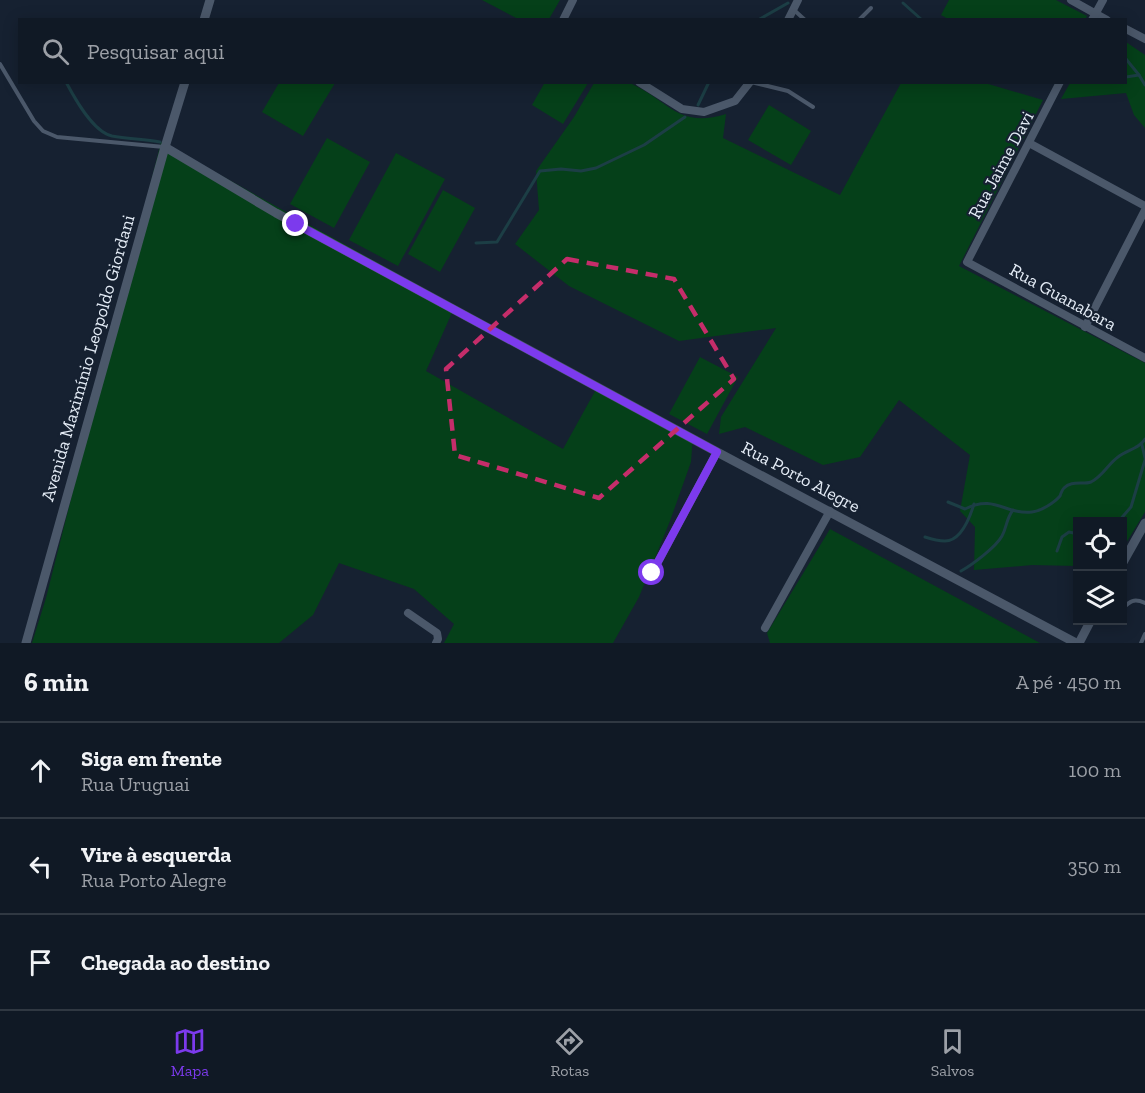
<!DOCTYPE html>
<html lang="pt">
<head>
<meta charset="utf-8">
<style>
  :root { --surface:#101925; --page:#1e2632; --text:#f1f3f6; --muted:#9ca0a7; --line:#303842; --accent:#7c3aed }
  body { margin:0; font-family:"Zilla Slab",serif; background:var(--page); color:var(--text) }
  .controls { position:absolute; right:18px; bottom:18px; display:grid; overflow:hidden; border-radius:0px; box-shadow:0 3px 15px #0003 }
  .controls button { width:54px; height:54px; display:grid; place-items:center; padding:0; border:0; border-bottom:2px solid var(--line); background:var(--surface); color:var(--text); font:30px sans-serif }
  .stop { position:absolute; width:18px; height:18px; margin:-14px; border:4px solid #7c3aed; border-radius:50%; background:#fff }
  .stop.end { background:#7c3aed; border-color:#fff; box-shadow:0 2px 6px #0008 }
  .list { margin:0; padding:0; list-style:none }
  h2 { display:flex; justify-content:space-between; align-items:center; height:78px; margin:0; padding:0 24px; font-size:26px }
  h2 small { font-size:20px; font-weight:400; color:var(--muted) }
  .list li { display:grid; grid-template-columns:39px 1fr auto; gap:18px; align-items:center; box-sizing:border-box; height:96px; padding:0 24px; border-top:2px solid var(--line) }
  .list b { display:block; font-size:22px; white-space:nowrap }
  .list p { margin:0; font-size:20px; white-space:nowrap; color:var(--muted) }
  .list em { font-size:20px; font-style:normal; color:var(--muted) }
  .icon { flex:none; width:33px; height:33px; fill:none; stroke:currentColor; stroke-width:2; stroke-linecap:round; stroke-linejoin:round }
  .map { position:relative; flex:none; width:1145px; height:643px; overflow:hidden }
  .search { position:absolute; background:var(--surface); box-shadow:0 3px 15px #0003; left:18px; right:18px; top:18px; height:66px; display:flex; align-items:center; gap:15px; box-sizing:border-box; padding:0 21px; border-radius:0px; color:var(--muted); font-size:22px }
  .sheet { height:366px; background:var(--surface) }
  nav { display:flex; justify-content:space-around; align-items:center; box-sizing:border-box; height:84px; border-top:2px solid var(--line); background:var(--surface); font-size:16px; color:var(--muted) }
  nav a { display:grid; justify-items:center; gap:3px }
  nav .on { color:var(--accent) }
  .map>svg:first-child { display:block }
</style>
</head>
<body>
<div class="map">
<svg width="1145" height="643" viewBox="0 0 1145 643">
  <rect width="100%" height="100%" fill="#162131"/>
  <!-- green -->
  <g fill="#054019">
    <path d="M 482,0 L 560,0 L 549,19 L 518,19 Z"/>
    <path d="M 949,0 L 1056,0 L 1087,16 L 1085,20 L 948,19 L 941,15 Z"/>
    <path d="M 1126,42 L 1145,55 L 1145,128 L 1134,115 L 1126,93 L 1061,99 L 1070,83 L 1126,82 Z"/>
    <path d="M 545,82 L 588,83 L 563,124 L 532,105 Z"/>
    <path d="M 279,83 L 335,83 L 303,136 L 262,112 Z"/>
    <path d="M 594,83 C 605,82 622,79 632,84 C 669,101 678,129 726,114 L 723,138 L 840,195 L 901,83 L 985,83 L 1043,100 L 959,266 L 1145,363 L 1145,512 L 1123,548 L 1122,522 L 1078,522 L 1077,566 L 1032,565 L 974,570 L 975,527 L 960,511 L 970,455 L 899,400 L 860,457 L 823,465 L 745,427 L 719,434 L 721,417 L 776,328 L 679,341 L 569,286 L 515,244 L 539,210 L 536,171 L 574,117 Z"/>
    <path d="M 769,105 L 811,131 L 791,165 L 748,140 Z"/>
    <path d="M 327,138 L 370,162 L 334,228 L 290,204 Z"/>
    <path d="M 161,142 L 455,306 L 426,371 L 563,449 L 599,384 L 693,435 L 691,462 L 670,521 L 639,597 L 613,643 L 444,643 L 454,624 L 414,589 L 339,563 L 313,615 L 279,643 L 32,643 L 46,598 Z"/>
    <path d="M 396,153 L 445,179 L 398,266 L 349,240 Z"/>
    <path d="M 443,190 L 475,208 L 440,272 L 408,254 Z"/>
    <path d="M 700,357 L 738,377 L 707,434 L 669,414 Z"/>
    <path d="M 830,529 L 1040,643 L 770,643 L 767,633 Z"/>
  </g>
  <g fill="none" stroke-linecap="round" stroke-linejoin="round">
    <!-- stream -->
    <g stroke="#1c3e45" stroke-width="3">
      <path d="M 903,3 L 922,20"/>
      <path d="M 758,20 L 788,3"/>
      <path d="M 1126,59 L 1139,75"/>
      <path d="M 1126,77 L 1139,75 L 1145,85"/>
      <path d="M 66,82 C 75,99 93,132 112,136 C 128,139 145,139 160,142"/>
      <path d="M 698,105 L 709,82"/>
      <path d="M 476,243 L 497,242 L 540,171 L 561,169 L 581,171 L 596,168 L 644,145 L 685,117"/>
      <path d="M 1142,445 L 1145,458"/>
      <path d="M 948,502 L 965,509 C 995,494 1005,515 1032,512 C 1041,511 1054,503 1060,496 C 1061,493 1062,490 1064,488 C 1071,480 1083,485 1091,482 C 1103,476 1108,464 1118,457 C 1127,450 1139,449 1145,439"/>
      <path d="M 1118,522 L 1131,507 L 1145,460"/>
      <path d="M 925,537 C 931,539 939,541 945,541 C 961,541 970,517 974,504"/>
      <path d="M 1057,551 L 1062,537 L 1069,532 L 1078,534"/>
      <path d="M 961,571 C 972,565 996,547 1002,536 C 1007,527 1006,519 1013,510"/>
    </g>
    <!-- service -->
    <g stroke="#4b586a" stroke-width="4">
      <path d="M 794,10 L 805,20"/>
      <path d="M 859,20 L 871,8"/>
      <path d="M 0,64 L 34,121 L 43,131 L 57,137 L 164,147"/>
      <path d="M 751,82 L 788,91 L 813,107"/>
      <path d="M 1122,609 C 1130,601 1134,598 1145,603"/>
      <path d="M 1141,643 L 1145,634"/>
    </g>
    <!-- minor -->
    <g stroke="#4b586a" stroke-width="8">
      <path d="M 1071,0 L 1107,20"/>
      <path d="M 563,20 L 573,0"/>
      <path d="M 788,20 L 798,0"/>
      <path d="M 1092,20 L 1103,0"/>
      <path d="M 1126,29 L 1145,39"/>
      <path d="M 639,82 L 682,109 L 704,112 L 735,101 L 750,82"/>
      <path d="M 1060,82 L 967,262 L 1145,358"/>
      <path d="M 1029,143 L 1145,206"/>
      <path d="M 1085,327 L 1145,210"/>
      <path d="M 652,573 L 717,452"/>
      <path d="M 408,613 L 437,633 L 438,639 L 436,643"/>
      <path d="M 765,628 L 830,511"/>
    </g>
    <!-- tertiary -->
    <g stroke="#4b586a" stroke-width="9">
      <path d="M 204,20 L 210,0"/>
      <path d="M 165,147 L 276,213 L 717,452 L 1076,643"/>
      <path d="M 1122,564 L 1145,523"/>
      <path d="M 26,643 L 165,147 L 185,82"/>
      <path d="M 1079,643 L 1091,620"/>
    </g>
  </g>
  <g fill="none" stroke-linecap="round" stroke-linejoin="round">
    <!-- route -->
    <path stroke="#7c3aed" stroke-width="8" d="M 296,224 L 717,452 L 652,573"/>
  </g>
  <!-- marked area -->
  <path fill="none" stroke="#c52d6a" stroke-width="4.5" stroke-dasharray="12 8" stroke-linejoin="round" d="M 567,259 L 674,279 L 734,379 L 599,498 L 455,455 L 446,369 Z"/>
  <g text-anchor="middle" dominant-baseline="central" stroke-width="4.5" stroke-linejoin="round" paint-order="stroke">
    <!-- street labels -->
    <g font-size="18" fill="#e4ecf6" stroke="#162131">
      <text transform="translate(1001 165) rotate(-62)">Rua Jaime Davi</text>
      <text transform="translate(1063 297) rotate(29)">Rua Guanabara</text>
      <text transform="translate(88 358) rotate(-74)">Avenida Maximínio Leopoldo Giordani</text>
      <text transform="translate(801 477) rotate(28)">Rua Porto Alegre</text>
    </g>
  </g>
</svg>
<div class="controls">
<button><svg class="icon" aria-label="locate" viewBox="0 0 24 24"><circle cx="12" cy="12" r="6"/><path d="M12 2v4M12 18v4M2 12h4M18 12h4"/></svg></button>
<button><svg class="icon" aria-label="layers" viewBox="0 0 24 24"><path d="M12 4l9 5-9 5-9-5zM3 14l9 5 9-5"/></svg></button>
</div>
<div class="stop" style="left:652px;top:573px"></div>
<div class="stop end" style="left:296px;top:224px"></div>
<div class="search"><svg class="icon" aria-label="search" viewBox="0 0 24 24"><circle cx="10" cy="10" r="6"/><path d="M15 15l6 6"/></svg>Pesquisar aqui</div>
</div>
<section class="sheet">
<h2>6 min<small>A pé · 450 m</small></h2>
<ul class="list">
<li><svg class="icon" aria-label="ahead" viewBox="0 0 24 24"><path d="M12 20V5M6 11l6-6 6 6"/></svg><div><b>Siga em frente</b><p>Rua Uruguai</p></div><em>100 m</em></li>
<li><svg class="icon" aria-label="left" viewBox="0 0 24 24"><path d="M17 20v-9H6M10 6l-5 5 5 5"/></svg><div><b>Vire à esquerda</b><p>Rua Porto Alegre</p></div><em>350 m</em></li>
<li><svg class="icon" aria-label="arrive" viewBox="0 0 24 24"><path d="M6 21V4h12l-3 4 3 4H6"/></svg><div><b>Chegada ao destino</b></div></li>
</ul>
</section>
<nav>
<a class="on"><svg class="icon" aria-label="map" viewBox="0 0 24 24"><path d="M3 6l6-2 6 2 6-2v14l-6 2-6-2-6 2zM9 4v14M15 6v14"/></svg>Mapa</a>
<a><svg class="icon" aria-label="directions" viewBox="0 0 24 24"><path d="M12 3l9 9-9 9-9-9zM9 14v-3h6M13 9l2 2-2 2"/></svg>Rotas</a>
<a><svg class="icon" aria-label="saved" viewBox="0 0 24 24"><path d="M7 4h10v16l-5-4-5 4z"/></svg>Salvos</a>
</nav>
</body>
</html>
